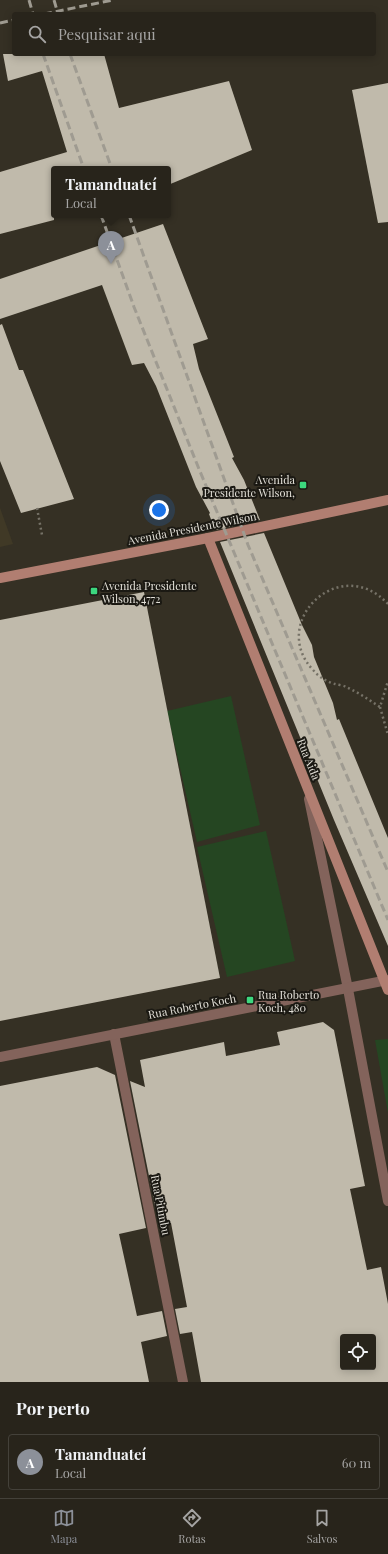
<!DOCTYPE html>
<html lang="pt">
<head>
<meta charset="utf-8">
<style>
  :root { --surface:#28241b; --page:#302c24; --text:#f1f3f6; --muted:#a5a4a3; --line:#44413a; --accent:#8c9099 }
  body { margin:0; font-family:"Playfair Display",serif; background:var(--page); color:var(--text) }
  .controls { position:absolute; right:12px; bottom:12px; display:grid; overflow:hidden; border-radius:4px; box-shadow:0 2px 10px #0003 }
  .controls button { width:36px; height:36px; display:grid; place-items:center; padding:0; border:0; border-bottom:1px solid var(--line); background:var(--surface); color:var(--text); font:20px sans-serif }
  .you { position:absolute; left:159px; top:510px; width:14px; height:14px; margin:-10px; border:3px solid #fff; border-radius:50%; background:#1a73e8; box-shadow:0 0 0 6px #1a73e833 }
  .badge { display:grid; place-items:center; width:26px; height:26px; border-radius:50%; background:var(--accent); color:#fff; font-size:13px; font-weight:700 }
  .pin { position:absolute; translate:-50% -33px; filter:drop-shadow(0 1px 2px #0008) }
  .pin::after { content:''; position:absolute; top:21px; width:14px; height:12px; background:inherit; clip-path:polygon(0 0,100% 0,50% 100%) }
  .popup { position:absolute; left:51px; top:166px; width:120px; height:52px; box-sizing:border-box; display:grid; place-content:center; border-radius:4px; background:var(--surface); filter:drop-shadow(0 1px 3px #0005); font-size:13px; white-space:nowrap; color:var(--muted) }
  .popup b { font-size:15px; color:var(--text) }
  .popup::after { content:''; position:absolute; left:50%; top:100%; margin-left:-8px; border:8px solid transparent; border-top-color:var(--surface) }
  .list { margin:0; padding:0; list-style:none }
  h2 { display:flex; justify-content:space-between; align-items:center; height:52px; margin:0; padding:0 16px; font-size:17px }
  h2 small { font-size:13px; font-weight:400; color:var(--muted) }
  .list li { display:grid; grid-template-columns:26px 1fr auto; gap:12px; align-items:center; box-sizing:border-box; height:56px; margin:0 8px 8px; padding:0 8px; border:1px solid var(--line); border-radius:4px }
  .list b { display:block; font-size:15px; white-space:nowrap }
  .list p { margin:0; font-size:13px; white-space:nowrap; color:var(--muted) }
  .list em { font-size:13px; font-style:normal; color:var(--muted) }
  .icon { flex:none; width:22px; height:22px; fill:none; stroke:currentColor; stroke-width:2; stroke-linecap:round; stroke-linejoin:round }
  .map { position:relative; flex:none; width:388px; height:1382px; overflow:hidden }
  .search { position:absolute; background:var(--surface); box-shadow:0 2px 10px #0003; left:12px; right:12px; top:12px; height:44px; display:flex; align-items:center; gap:10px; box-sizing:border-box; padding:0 14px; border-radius:4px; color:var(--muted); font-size:15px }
  .sheet { height:116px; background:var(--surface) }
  nav { display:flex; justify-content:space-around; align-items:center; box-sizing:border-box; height:56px; border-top:1px solid var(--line); background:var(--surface); font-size:11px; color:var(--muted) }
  nav a { display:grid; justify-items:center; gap:2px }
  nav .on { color:var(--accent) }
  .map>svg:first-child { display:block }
</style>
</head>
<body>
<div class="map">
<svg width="388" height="1382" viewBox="0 0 388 1382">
  <rect width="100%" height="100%" fill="#353024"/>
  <!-- built -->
  <path fill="#403926" d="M 0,508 L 13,544 L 0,547 Z"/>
  <!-- green -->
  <g fill="#254622">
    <path d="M 231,696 L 260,825 L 197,842 L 167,711 Z"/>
    <path d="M 266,831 L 295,961 L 227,977 L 197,847 Z"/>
    <path d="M 388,1039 L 388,1113 L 375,1040 Z"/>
  </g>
  <!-- building -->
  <g fill="#c0baab" fill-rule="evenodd">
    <path d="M 3,54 L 104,54 L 119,108 L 229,81 L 252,150 L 168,185 L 168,169 L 54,169 L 54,220 L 0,234 L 0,172 L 67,152 L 42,71 L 8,81 Z"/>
    <path d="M 388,83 L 388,222 L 378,223 L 352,90 Z"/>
    <path d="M 163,224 L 208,339 L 193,344 L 199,369 L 234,457 L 232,458 L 244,480 L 260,520 L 215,530 L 209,514 L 210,513 L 196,487 L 156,386 L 144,363 L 132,365 L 102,285 L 0,319 L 0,279 Z"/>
    <path d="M 2,324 L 19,370 L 23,370 L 74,499 L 21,513 L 0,461 L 0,325 Z"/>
    <path d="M 264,533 L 302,625 L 312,645 L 314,657 L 333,703 L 337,720 L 339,719 L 388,838 L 388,946 L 334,820 L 220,542 Z"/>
    <path d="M 144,592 L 220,978 L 0,1021 L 0,620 Z"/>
    <path d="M 323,1022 L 334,1030 L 365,1186 L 350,1189 L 367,1270 L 381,1267 L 388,1304 L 388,1382 L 201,1382 L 192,1332 L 180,1334 L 175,1309 L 187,1307 L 171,1223 L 159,1226 L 130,1081 L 145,1087 L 140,1060 L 224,1042 L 226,1056 L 280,1045 L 277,1032 ZM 343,1337 L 373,1337 L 373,1367 L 343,1367 Z"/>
    <path d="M 97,1067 L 115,1075 L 146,1228 L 119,1234 L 137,1316 L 162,1311 L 167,1336 L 141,1342 L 149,1382 L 0,1382 L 0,1086 Z"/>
  </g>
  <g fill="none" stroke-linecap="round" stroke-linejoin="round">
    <!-- path -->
    <g stroke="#767267" stroke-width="2.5" stroke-dasharray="2 3" stroke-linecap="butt">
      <path d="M 37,508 L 42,535"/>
      <path d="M 388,604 C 340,552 267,623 314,671 C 319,677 327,682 335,684 C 338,685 343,685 346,687 C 358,692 369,700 380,707 L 388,681"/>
      <path d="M 380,707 L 388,735"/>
    </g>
    <!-- street -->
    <g stroke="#83635b" stroke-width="10">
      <path d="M 309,799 L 348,989 L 388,1201"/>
      <path d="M 114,1034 L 183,1382"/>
      <path d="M 0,1057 L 388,980"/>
    </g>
    <!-- secondary -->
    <g stroke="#b17e71" stroke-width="10">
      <path d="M 208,538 L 388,990"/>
      <path d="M 0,578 L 208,538 L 388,500"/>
    </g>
    <!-- rail -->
    <g stroke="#9f9b91" stroke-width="3" stroke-dasharray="8 4" stroke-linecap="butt">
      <path d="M 29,0 L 33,14"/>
      <path d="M 54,0 L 58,14"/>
      <path d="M 44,14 L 113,0"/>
      <path d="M 0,23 L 14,20"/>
      <path d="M 43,54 L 84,169"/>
      <path d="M 70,54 L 112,169"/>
      <path d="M 101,215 L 134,307 L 199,469 L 388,920"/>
      <path d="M 129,215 L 248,545 L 388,872"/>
    </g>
  </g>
  <!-- markers -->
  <g fill="#3cd77e" stroke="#1b1913" stroke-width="1.5">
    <rect x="299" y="481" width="8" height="8" rx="2"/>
    <rect x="90" y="587" width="8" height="8" rx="2"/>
    <rect x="246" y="996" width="8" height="8" rx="2"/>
  </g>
  <g text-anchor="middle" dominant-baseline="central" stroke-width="4" stroke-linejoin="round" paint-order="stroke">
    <!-- poi labels -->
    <g font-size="11" fill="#e2dfd7" stroke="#1b1913" text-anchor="start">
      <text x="295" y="479" text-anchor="end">Avenida<tspan x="295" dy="13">Presidente Wilson,</tspan></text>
      <text x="102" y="585">Avenida Presidente<tspan x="102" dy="13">Wilson, 4772</tspan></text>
      <text x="258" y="994">Rua Roberto<tspan x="258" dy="13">Koch, 480</tspan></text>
    </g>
    <!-- street labels -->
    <g font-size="11" fill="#e2dfd7" stroke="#1b1913">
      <text transform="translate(192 528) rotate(-11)">Avenida Presidente Wilson</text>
      <text transform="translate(309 759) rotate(68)">Rua Aida</text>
      <text transform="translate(192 1006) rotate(-11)">Rua Roberto Koch</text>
      <text transform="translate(161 1205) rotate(79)">Rua Pitimbu</text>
    </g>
  </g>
</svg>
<div class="controls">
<button><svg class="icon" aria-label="locate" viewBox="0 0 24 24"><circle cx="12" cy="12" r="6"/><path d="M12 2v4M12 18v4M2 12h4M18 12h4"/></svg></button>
</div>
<div class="you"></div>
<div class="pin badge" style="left:111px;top:264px">A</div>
<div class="popup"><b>Tamanduateí</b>Local</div>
<div class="search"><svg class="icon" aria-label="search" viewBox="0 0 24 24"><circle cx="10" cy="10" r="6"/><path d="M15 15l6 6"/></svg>Pesquisar aqui</div>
</div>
<section class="sheet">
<h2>Por perto<small></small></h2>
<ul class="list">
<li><span class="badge">A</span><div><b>Tamanduateí</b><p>Local</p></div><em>60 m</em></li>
</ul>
</section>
<nav>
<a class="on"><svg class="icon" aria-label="map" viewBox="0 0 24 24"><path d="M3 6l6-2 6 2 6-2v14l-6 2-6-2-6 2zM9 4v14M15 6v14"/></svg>Mapa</a>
<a><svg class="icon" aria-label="directions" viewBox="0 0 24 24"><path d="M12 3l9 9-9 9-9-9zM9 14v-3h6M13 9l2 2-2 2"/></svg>Rotas</a>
<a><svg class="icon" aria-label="saved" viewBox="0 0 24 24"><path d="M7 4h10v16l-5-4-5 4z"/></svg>Salvos</a>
</nav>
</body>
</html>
